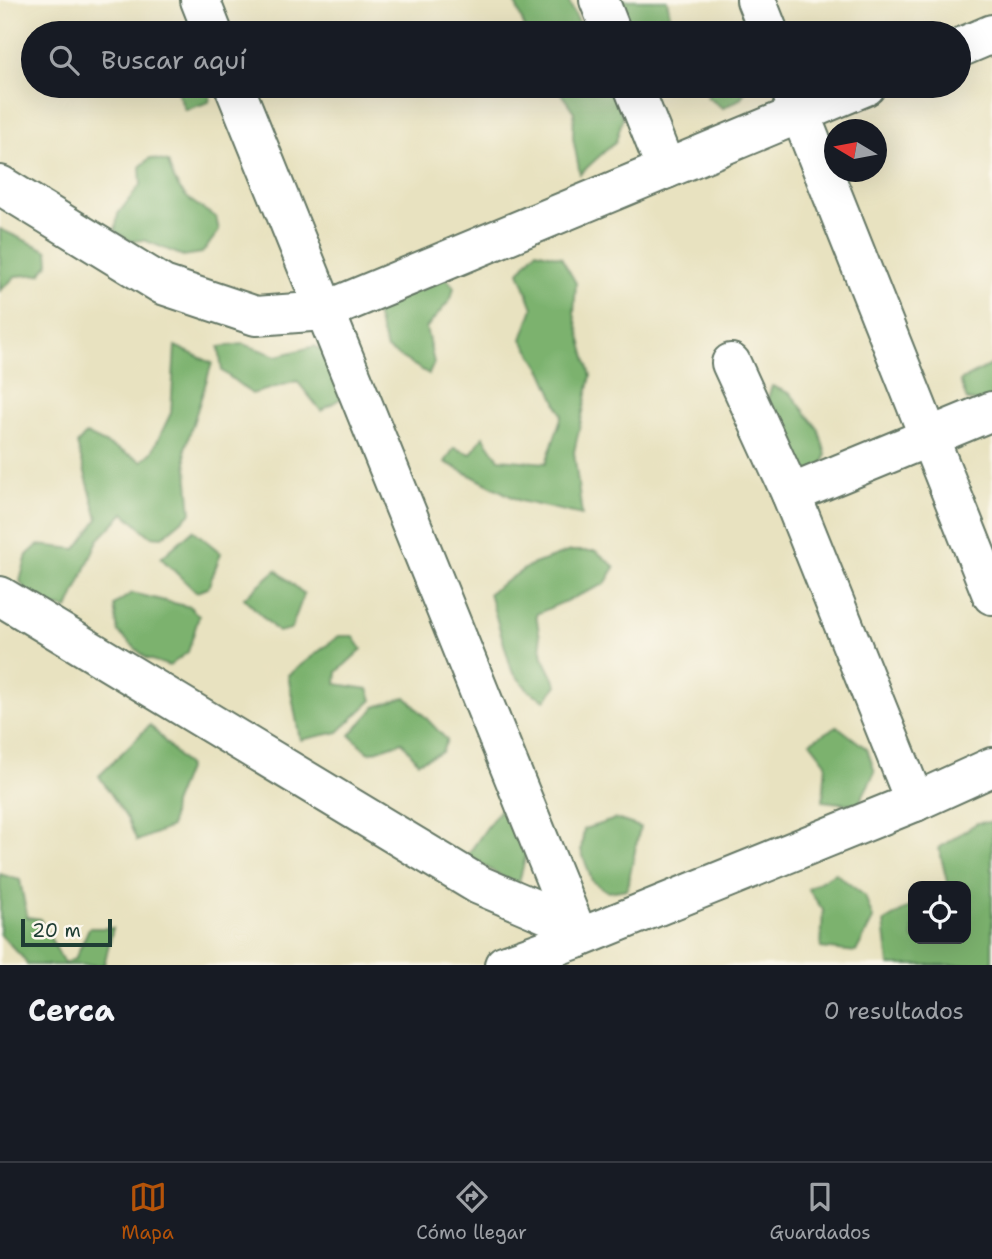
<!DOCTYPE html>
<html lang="es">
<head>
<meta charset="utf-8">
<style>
  :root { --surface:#171b24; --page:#242831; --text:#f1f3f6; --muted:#9ea1a6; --line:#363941; --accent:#b45309 }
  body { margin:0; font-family:"Shantell Sans",sans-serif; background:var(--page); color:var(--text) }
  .controls { position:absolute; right:21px; bottom:21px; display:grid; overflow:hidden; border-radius:14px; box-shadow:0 7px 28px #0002 }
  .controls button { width:63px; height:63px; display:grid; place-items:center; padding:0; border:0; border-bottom:2px solid var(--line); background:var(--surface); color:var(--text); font:35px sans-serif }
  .compass { position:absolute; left:824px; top:119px; width:63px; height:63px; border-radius:50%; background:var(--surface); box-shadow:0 7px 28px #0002; rotate:280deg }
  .scale { position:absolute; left:21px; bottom:18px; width:91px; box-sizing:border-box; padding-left:7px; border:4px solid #1f3d34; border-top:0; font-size:19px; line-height:24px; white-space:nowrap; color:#1f3d34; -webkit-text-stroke:5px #fbf7ec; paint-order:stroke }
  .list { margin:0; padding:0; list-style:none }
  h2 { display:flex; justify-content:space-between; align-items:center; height:91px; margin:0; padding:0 28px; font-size:30px }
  h2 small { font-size:23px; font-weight:400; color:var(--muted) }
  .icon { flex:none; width:38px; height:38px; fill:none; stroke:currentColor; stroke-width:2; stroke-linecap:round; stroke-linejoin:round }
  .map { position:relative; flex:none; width:992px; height:965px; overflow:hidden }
  .search { position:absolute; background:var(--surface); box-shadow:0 7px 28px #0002; left:21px; right:21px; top:21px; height:77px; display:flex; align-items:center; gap:18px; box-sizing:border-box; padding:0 24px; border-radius:38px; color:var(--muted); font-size:26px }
  .sheet { height:196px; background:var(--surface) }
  nav { display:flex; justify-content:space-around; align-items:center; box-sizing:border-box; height:98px; border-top:2px solid var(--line); background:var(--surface); font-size:19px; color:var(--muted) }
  nav a { display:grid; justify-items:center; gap:4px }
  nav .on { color:var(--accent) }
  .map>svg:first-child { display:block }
</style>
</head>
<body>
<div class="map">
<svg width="992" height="965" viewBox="0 0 992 965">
  <rect width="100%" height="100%" fill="#fbf7ec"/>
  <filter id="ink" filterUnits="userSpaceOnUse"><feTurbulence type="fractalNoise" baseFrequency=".0143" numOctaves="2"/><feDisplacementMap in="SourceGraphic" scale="14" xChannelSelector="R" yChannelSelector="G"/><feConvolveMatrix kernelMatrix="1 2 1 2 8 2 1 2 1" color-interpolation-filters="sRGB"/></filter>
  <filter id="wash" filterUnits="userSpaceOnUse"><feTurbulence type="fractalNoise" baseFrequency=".00686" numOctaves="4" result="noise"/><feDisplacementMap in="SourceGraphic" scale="28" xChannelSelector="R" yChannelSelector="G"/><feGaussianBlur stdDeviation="1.57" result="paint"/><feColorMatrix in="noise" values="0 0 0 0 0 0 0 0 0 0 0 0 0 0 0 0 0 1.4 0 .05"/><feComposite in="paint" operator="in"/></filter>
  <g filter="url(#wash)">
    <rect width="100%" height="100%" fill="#e8e2c0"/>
    <!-- forest -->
    <g fill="#7bb26e" stroke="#4d7851" stroke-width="2">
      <path d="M 514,0 L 568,0 L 584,33 L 527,33 Z"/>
      <path d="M 614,0 L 667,0 L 670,15 L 659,33 L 639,33 L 622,19 Z"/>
      <path d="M 175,86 L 212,86 L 209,102 L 185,110 Z"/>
      <path d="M 556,86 L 609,86 L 623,117 L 616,141 L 580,174 L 573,138 L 574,112 Z"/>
      <path d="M 713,86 L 749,86 L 740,99 L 723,108 L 707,97 Z"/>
      <path d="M 150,158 L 168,162 C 176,193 189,201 216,217 L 219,231 L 202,253 L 183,256 L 144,240 L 130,241 L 115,231 L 118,214 L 141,184 L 140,167 Z"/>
      <path d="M 0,229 L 48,251 L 49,263 L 41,274 L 16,276 L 0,291 Z"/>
      <path d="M 536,251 L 561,257 L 576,283 L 574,314 L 591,376 L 574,452 L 582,515 L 520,501 L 445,462 L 454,448 L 471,454 L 483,436 L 499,459 L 546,463 L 562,415 L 543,372 L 522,339 L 533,308 L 519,272 Z"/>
      <path d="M 397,277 L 445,277 L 454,287 L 451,299 L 426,328 L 434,363 L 429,374 L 387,349 L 375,312 Z"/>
      <path d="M 243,344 L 277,356 L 315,346 L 337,361 L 341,398 L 321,411 L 297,381 L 252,394 L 222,371 L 219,347 Z"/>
      <path d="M 175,346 L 212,363 L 185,449 L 191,513 L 162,537 L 150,536 L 124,513 L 98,540 L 68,609 L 33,603 L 20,581 L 27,555 L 38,545 L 76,549 L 98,519 L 77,444 L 86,434 L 142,461 L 152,452 L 171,413 Z"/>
      <path d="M 992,364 L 992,403 L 986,404 L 967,400 L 960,381 Z"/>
      <path d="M 772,386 L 791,394 L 819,430 L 826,455 L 819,480 L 801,480 L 762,414 Z"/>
      <path d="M 193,530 L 221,553 L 208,588 L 196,592 L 161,558 Z"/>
      <path d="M 570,551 L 596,551 L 615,567 L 605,584 L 536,614 L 543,657 L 557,685 L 545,700 L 529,691 L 512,671 L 489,593 L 529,566 Z"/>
      <path d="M 276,570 L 304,594 L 291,629 L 278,632 L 244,598 Z"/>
      <path d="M 132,593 L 190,607 L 199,616 L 188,652 L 169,666 L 146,658 L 118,632 L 114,605 Z"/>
      <path d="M 339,636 L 353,636 L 362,649 L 337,672 L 336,684 L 368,689 L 372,700 L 338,732 L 300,740 L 288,675 Z"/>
      <path d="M 406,697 L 447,740 L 442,752 L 418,762 L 402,742 L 369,753 L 350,735 L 375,707 Z"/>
      <path d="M 150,725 L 188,767 L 173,804 L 171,827 L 137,841 L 128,820 L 99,776 Z"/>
      <path d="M 837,726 L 867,749 L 875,772 L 858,805 L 823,801 L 826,763 L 810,742 Z"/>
      <path d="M 509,796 L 528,847 L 518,886 L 467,856 Z"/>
      <path d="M 616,819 L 640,827 L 627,889 L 608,892 L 592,881 L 581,850 L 584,829 Z"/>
      <path d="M 992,822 L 992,965 L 889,965 L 884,922 L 913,905 L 913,939 L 966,939 L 966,886 L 948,886 L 939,848 L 977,823 Z"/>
      <path d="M 835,873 L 865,896 L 873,919 L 856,952 L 821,948 L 823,910 L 808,889 Z"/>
      <path d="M 0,874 L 20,880 L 27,917 L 40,919 L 64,963 L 75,959 L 89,928 L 113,928 L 104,965 L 27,965 L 25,960 L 0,934 Z"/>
    </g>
  </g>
  <g filter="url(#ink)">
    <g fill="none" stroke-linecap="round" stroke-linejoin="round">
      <!-- minor casing -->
      <g stroke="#657765" stroke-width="42">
        <g id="minor">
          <path d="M 200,0 L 213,33"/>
          <path d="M 599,0 L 612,33"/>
          <path d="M 756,0 L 769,33"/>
          <path d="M 959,48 L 992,34"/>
          <path d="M 234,86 L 579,938"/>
          <path d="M 633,86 L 666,169"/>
          <path d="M 789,86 L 992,595"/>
          <path d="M 0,185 L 163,285 L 256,316 L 325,311 L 866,86"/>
          <path d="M 731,363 L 791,494 L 915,802"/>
          <path d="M 791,494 L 992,411"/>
          <path d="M 0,596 L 479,885 L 575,926"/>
          <path d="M 504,965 L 579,938 L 915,802 L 992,767"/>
        </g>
      </g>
      <!-- minor -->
      <use href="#minor" stroke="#fff" stroke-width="38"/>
    </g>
  </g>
</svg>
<div class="controls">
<button><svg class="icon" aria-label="locate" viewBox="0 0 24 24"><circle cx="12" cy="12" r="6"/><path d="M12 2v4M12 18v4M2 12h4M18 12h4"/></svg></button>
</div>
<svg class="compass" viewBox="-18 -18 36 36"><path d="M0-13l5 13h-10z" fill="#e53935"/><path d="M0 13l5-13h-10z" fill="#9ea1a6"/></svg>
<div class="scale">20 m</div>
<div class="search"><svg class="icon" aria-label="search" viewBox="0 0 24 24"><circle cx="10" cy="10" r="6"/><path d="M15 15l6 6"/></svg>Buscar aquí</div>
</div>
<section class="sheet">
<h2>Cerca<small>0 resultados</small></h2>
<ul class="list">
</ul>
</section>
<nav>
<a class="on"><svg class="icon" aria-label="map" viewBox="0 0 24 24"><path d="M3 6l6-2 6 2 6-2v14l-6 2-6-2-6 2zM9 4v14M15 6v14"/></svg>Mapa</a>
<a><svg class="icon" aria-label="directions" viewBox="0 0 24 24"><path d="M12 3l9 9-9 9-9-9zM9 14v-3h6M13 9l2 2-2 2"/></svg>Cómo llegar</a>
<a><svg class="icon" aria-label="saved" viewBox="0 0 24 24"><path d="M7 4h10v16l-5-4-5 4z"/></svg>Guardados</a>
</nav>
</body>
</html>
